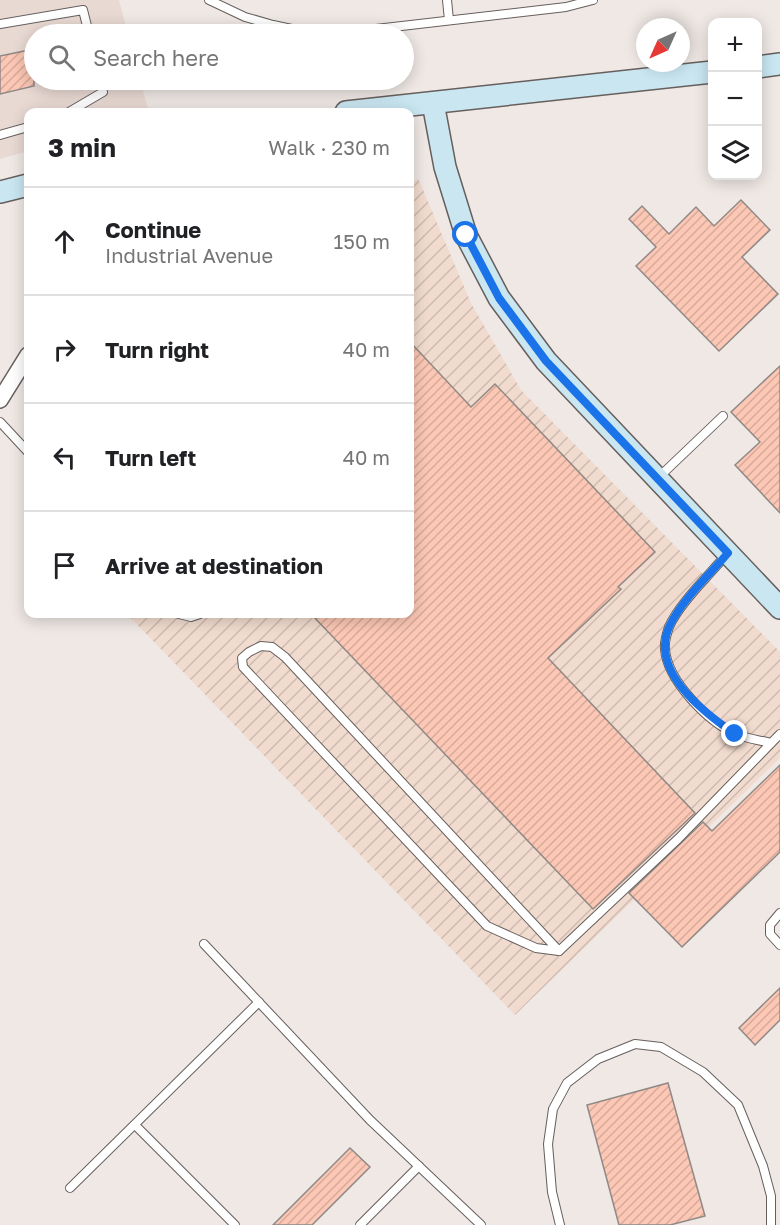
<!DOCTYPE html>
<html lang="en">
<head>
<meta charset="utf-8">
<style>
  :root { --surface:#fff; --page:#f2f2f2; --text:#202124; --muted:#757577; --line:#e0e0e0 }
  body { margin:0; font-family:"Golos Text",sans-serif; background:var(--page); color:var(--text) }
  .controls { position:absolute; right:18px; top:18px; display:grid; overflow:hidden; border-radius:12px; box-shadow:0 3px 15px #0003 }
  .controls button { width:54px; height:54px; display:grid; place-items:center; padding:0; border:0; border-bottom:2px solid var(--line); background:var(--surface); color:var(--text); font:30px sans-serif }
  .compass { position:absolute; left:636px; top:18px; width:54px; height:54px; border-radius:50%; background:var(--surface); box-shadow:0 3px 15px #0003; rotate:225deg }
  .stop { position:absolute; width:18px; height:18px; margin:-14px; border:4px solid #1a73e8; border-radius:50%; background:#fff }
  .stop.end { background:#1a73e8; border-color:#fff; box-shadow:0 2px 6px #0008 }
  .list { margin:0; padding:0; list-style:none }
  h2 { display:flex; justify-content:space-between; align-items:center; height:78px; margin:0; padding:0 24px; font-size:26px }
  h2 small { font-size:20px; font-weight:400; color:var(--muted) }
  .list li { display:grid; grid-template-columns:39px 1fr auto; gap:18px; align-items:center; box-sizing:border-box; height:108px; padding:0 24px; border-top:2px solid var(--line) }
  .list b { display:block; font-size:22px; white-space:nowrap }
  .list p { margin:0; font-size:20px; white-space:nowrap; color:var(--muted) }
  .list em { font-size:20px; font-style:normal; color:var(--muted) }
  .icon { flex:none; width:33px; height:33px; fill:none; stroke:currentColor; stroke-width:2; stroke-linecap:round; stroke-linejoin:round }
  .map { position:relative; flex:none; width:780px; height:1225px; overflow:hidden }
  .search { position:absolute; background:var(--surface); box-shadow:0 3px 15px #0003; left:24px; top:24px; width:390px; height:66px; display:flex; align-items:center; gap:15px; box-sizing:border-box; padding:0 21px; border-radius:33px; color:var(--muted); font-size:22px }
  .panel { position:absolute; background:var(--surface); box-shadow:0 3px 15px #0003; left:24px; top:108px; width:390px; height:510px; border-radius:12px }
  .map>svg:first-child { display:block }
</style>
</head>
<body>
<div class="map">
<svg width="780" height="1225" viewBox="0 0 780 1225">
  <defs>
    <pattern id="industrial-furrows" width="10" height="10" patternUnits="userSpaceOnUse" patternTransform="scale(1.5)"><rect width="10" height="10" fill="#f1dbce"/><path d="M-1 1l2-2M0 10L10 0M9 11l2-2" fill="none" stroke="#cebbb0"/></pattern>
    <pattern id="building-hatch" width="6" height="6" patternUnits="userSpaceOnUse" patternTransform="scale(1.5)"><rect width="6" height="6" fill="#fcc7b4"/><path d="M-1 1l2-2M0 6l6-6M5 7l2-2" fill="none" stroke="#d7aa9a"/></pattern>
  </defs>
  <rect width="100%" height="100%" fill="#efe8e5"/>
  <!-- built -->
  <path fill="#e9d9d3" d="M 0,0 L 119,0 L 128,34 L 34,34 L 34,80 L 140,80 L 149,112 L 28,112 L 28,151 L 0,159 Z"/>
  <!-- industrial -->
  <path fill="url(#industrial-furrows)" d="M 418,178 L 471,303 L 521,390 L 780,652 L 780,758 L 515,1015 L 127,614 L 410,614 L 410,186 Z"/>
  <!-- building -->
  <g fill="url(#building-hatch)" stroke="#908986" stroke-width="1.5">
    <path d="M 34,49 L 34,86 L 0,94 L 0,56 Z"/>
    <path d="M 741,200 L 770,230 L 742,257 L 778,294 L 719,351 L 636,266 L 656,247 L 629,219 L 642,206 L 669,234 L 696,207 L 714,226 Z"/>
    <path d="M 410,342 L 471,407 L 495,384 L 655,552 L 618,587 L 621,589 L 548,658 L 695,813 L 593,909 L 311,614 L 410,614 Z"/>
    <path d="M 780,366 L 780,513 L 735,465 L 760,442 L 731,412 Z"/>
    <path d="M 780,765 L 780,852 L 682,947 L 629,893 L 703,822 L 712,831 Z"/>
    <path d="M 780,988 L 780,1020 L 755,1045 L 739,1028 Z"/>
    <path d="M 668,1083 L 705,1216 L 670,1225 L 619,1225 L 587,1105 Z"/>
    <path d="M 350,1148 L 370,1167 L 312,1225 L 273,1225 Z"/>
  </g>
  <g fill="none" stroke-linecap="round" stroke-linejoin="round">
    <!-- service casing -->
    <g stroke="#665f5d" stroke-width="10">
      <g id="service">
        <path d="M 209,0 L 245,17 L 273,25 L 301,31 L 341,33 L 566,7 L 593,0"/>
        <path d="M 447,0 L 449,20"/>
        <path d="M 0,24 L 83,10 L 89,34"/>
        <path d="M 69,112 L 103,92 L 100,80"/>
        <path d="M 0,135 L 28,127"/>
        <path d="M 0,422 L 28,452"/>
        <path d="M 659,477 L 723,416"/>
        <path d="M 726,555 C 710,574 678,605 669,627 C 667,633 664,643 665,649 C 667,680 708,722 736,734 C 747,739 760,740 771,743"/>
        <path d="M 179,614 L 191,617 L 200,614"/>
        <path d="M 261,646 L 272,647 L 285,657 L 559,951 L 536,948 L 487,926 L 243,667 L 242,658 L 249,652 Z"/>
        <path d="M 780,913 L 770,925 L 770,934 L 780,945"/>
        <path d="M 204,944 L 370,1120 L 481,1225"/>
        <path d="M 559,951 L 679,838 L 780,734"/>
        <path d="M 135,1125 L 235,1225"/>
        <path d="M 70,1188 L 259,1002"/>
        <path d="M 360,1225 L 419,1166"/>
        <path d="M 560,1225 L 552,1192 L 548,1144 L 553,1109 L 567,1083 L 598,1059 L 635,1044 L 661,1047 L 703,1072 L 738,1105 L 763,1166 L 771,1196 L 771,1225"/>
      </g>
    </g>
    <!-- minor casing -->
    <g stroke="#665f5d" stroke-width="18">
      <path id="minor" d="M 0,400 L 28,355"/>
    </g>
    <!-- secondary casing -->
    <g stroke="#665f5d" stroke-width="24">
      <g id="secondary">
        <path d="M 758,67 L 780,64"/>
        <path d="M 433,103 L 445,167 L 466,235 L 499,298 L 546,361 L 780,608"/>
        <path d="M 346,112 L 712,72"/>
        <path d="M 0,192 L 28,185"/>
      </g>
    </g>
    <!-- service -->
    <use href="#service" stroke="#fff" stroke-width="8"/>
    <!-- minor -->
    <use href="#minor" stroke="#fff" stroke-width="15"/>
    <!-- secondary -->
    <use href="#secondary" stroke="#c9e6f1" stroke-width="21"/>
  </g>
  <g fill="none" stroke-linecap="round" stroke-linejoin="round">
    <!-- route -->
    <path stroke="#1a73e8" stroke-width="8" d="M 466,235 L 499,298 L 546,361 L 728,553 C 710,574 682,600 670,625 C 648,670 703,712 735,734"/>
  </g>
</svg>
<div class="controls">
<button>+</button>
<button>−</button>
<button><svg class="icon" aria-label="layers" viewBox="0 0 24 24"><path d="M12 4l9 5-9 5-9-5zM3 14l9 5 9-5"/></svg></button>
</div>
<svg class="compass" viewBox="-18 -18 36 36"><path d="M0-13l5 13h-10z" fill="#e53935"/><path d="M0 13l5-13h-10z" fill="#757577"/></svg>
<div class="stop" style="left:466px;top:235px"></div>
<div class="stop end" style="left:735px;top:734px"></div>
<div class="search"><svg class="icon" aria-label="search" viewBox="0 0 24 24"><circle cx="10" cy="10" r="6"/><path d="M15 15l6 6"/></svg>Search here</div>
<section class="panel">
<h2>3 min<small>Walk · 230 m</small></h2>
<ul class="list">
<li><svg class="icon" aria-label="ahead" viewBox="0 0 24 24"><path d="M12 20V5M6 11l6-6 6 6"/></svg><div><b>Continue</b><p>Industrial Avenue</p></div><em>150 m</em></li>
<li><svg class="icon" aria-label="right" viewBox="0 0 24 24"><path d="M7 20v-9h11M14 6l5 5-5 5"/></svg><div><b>Turn right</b></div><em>40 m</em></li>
<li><svg class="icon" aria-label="left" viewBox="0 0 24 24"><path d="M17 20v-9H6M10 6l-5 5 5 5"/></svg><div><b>Turn left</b></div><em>40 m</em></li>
<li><svg class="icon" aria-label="arrive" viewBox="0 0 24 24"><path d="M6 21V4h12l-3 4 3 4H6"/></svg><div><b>Arrive at destination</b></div></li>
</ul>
</section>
</div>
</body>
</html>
